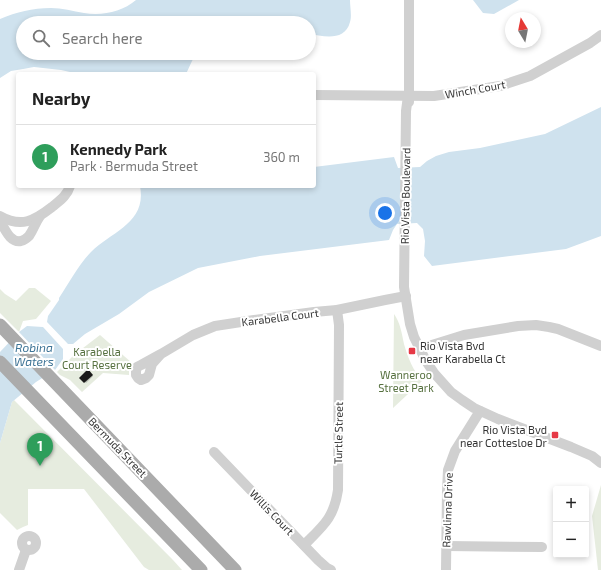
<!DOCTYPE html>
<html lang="en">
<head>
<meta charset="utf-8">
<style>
  :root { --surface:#fff; --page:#f2f2f2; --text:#222; --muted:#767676; --line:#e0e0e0; --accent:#e63946 }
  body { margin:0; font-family:"Exo 2",sans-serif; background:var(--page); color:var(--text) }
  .controls { position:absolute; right:12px; bottom:12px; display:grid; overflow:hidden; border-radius:4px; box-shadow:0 2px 6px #0003 }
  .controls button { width:36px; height:36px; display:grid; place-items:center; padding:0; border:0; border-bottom:1px solid var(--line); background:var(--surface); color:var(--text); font:20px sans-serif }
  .compass { position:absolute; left:505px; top:12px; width:36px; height:36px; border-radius:50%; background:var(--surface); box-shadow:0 2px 6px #0003; rotate:350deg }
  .you { position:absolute; left:385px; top:213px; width:14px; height:14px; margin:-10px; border:3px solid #fff; border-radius:50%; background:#1a73e8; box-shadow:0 0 0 6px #1a73e833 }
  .badge { display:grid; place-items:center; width:26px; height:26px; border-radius:50%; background:var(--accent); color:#fff; font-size:13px; font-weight:700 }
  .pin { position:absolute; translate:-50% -33px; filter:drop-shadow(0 1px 2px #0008) }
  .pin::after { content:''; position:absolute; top:21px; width:14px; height:12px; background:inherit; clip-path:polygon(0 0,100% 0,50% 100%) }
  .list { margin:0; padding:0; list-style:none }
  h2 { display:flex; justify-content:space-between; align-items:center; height:52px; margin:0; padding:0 16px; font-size:17px }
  h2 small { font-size:13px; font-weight:400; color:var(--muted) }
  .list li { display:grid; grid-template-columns:26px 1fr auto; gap:12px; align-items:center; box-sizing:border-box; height:64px; padding:0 16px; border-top:1px solid var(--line) }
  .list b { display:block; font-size:15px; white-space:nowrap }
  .list p { margin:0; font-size:13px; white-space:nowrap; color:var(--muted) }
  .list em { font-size:13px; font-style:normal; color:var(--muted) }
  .icon { flex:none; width:22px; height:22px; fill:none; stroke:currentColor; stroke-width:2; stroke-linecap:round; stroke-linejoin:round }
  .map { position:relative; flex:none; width:601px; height:570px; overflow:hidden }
  .search { position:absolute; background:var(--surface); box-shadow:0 2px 6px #0003; left:16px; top:16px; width:300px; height:44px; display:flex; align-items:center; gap:10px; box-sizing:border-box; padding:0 14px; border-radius:22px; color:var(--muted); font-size:15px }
  .panel { position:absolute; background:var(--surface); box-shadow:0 2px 6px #0003; left:16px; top:72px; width:300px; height:116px; border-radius:4px }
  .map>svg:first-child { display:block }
</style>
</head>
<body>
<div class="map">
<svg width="601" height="570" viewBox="0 0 601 570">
  <rect width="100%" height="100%" fill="#fff"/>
  <!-- green -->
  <g fill="#e6ecdf">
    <path d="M 29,288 L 35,288 L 51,301 L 36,319 L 23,321 L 19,332 L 0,313 L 0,289 L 5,294 L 16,301 Z"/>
    <path d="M 394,314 C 400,322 402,334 404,344 C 408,358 413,370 422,381 L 393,408 Z"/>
    <path d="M 100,335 L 132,363 L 129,367 L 129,375 L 103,373 L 82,392 L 70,380 L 60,375 L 57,372 L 74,355 Z"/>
    <path d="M 14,400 L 173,560 L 182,570 L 149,570 L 144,567 L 84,489 L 28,489 L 28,525 L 23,527 L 17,530 L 0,513 L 0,443 L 12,402 Z"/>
    <path d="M 601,485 L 601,570 L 598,570 L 592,516 Z"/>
  </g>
  <!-- water -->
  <g fill="#cfe2ee">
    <path d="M 136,0 L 350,0 C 350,7 352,16 350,22 C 345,42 323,36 309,34 L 309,23 L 23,23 L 23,53 L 197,53 L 192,61 L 186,74 L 79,74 L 61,70 L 34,67 L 23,69 L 11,71 L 0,78 L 0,19 C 17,12 32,8 51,8 C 62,8 73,11 84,13 C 102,16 122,12 136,0 Z"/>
    <path d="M 473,0 L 519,0 L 494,14 L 483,13 Z"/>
    <path d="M 601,107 L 601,236 L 566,249 L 432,266 L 424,256 L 425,241 L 423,229 L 417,223 L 397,224 L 393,230 L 389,240 L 260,256 L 198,268 L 149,292 L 119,314 L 85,334 L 73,344 L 68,344 L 47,322 L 48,316 L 59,300 L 59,298 C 69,283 79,264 91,252 C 112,231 147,223 140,186 L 314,186 L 314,167 L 394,157 L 398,168 L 420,167 L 427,161 L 436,156 L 449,152 L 480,148 L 545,134 Z"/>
    <path d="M 27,326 L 43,327 L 63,349 L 63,359 L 55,370 L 36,382 L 12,402 L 0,443 L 0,352 L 19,332 Z"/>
  </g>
  <!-- pier -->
  <path fill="#fff" d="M 18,331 L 56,371 L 45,379 L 8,341 Z"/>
  <!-- shadow -->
  <path fill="#0003" d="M 88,371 L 93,376 L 86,383 L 81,378 Z"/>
  <!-- building -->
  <path fill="#1a1a1a" d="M 88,369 L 93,375 L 84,383 L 79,378 Z"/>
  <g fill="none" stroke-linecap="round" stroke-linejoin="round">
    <!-- minor -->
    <g stroke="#d0d0d0" stroke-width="10">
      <path d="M 314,95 L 434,96 L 500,86 L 530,76 L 590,43 L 601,35"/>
      <path d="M 408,96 L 406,111 L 404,287 L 410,324 L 414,337 L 426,361 L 434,373 L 451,392 L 462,400 L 474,408 L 498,419 L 571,447 L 592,456 L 601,463"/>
      <path d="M 409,102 L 409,0"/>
      <path d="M 0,216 C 21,228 34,221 52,207 C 59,201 67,196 70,186"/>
      <path d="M 0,221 C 5,229 10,243 21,241 C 25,240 27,238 29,236 C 34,229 35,223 40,216"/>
      <path d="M 419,349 L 464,335 L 518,326 L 536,325 L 549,327 L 558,329 L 601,346"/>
      <path d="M 161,354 L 152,364 L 149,375 L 146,378 L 141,380 L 138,378 L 136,375 L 136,371 L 137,367 L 141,365 L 161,354 L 193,335 L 215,326 L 254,320 L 314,312 L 337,310 L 385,300 L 406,296"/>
      <path d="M 214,452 L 318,560 L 327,568 L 331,570"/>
      <circle cx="29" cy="543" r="7"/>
      <path d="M 304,545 C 323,526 334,518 338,490 L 339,325 L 337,310"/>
      <path d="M 446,546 L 542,547"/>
      <path d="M 19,570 L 26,550"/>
      <path d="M 446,570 L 447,491 L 448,470 L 455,451 L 480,411"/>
    </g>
    <!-- major -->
    <g stroke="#ababab" stroke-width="13">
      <path d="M 0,325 L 235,570"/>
      <path d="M 0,362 L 201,570"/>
    </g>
  </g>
  <!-- markers -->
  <g fill="#e63946" stroke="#fff" stroke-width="1.5">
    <rect x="408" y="347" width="8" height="8" rx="2"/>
    <rect x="551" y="431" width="8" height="8" rx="2"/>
  </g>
  <g text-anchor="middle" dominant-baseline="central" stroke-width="4" stroke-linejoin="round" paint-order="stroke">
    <!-- street labels -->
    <g font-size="11" fill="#333" stroke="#fff">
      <text transform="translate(475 89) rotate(-10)">Winch Court</text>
      <text transform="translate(405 196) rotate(-89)">Rio Vista Boulevard</text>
      <text transform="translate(280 317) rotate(-7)">Karabella Court</text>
      <text transform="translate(338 433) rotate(-89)">Turtle Street</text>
      <text transform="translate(118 447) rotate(46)">Bermuda Street</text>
      <text transform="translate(447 510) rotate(-88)">Rawlinna Drive</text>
      <text transform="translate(272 512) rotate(46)">Willis Court</text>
    </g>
    <!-- poi labels -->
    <g font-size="11" fill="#333" stroke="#fff" text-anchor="start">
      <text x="420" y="345">Rio Vista Bvd<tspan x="420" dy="13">near Karabella Ct</tspan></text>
      <text x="547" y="429" text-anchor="end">Rio Vista Bvd<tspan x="547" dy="13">near Cottesloe Dr</tspan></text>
    </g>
    <!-- park labels -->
    <g font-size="11" fill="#56703f" stroke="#fff">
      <text x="97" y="351">Karabella<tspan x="97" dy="13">Court Reserve</tspan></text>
      <text x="406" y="374">Wanneroo<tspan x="406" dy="13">Street Park</tspan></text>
    </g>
    <!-- water labels -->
    <g font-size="12" font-style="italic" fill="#3f7597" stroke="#fff">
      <text x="34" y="347">Robina<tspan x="34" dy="14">Waters</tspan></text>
    </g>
  </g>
</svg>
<div class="controls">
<button>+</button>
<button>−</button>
</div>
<svg class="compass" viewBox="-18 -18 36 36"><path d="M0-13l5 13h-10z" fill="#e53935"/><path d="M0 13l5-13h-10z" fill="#767676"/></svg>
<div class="you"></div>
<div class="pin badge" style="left:40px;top:466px;background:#2e9e5b">1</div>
<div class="search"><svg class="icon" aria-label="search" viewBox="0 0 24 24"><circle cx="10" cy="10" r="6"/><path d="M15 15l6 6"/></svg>Search here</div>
<section class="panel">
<h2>Nearby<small></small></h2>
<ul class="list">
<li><span class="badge" style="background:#2e9e5b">1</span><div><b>Kennedy Park</b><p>Park · Bermuda Street</p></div><em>360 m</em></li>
</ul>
</section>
</div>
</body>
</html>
